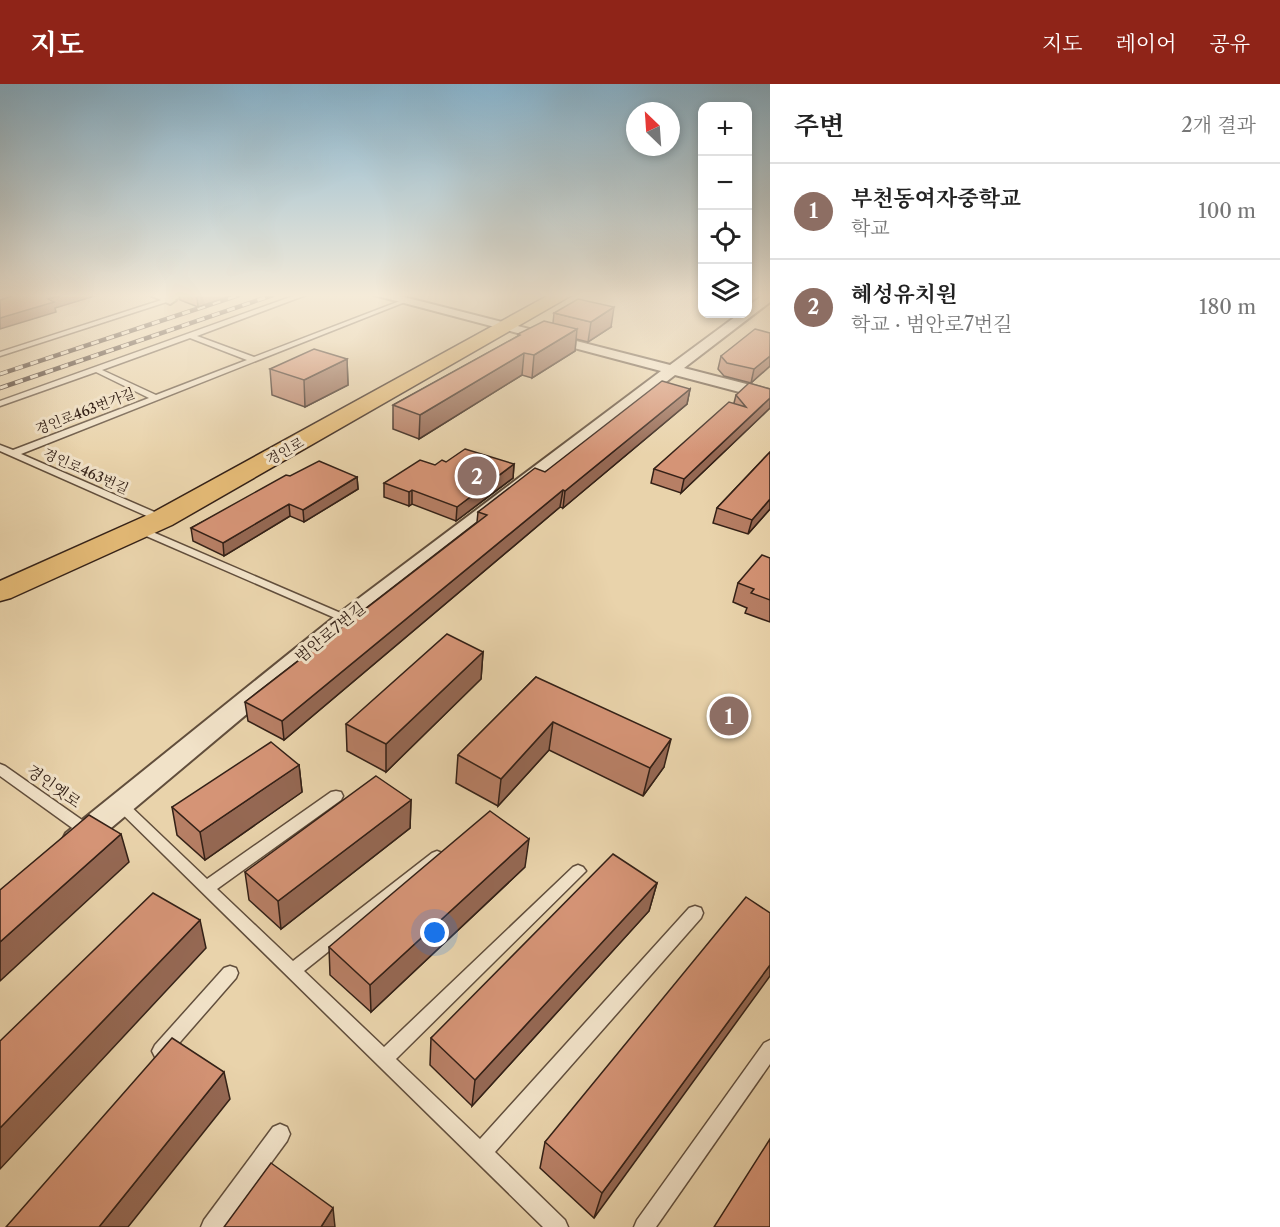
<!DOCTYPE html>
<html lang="ko">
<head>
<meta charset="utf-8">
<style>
  :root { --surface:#fff; --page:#f2f2f2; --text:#222; --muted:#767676; --line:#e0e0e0; --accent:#8f2418 }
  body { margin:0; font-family:"Libre Caslon Text","Noto Serif KR",serif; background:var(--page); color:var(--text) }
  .controls { position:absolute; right:18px; top:18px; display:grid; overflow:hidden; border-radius:12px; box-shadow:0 3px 9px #0003 }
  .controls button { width:54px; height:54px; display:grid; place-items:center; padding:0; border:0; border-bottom:2px solid var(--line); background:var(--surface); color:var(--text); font:30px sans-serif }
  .compass { position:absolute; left:626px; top:18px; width:54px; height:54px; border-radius:50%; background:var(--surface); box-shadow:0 3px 9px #0003; rotate:335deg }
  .you { position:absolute; left:435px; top:849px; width:21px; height:21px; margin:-15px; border:4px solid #fff; border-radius:50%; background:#1a73e8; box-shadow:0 0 0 9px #1a73e833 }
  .badge { display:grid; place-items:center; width:39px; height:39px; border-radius:50%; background:var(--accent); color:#fff; font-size:20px; font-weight:700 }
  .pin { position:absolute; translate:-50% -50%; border:3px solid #fff; box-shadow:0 2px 6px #0006 }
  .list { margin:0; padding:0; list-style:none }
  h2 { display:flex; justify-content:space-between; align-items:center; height:78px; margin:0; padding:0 24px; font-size:26px }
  h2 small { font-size:20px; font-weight:400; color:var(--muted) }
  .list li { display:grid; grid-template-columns:39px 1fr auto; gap:18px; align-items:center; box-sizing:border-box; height:96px; padding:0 24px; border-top:2px solid var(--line) }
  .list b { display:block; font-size:22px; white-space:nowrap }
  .list p { margin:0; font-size:20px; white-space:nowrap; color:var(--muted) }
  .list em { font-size:20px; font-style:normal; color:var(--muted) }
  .icon { flex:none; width:33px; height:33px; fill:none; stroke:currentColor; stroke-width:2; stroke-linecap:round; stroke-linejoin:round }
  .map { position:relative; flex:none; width:770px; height:1143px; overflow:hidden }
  header { display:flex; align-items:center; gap:36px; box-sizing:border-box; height:84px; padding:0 30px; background:var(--accent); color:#fff }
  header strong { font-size:28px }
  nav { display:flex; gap:33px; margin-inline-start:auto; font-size:21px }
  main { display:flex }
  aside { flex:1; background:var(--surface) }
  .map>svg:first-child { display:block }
</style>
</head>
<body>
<header>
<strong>지도</strong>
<nav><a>지도</a><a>레이어</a><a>공유</a></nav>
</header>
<main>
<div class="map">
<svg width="770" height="1143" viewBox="0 0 770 1143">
  <rect width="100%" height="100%" fill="#e9d3ab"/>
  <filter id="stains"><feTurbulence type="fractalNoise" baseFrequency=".00333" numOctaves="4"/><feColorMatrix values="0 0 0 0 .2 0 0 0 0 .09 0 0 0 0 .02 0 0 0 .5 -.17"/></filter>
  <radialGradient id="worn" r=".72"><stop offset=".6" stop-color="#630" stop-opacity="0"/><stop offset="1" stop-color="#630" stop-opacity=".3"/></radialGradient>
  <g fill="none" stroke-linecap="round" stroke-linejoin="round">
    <!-- service casing -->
    <g stroke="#614e3c" stroke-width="3">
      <g id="service">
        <path d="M 177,211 L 188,211 L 0,272 L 0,268 Z"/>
        <path d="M 296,211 L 306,211 L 197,252 L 254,273 L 400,217 L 405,218 L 21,370 L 166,433 L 166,437 L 158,437 L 0,367 L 0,361 L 13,366 L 149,314 L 96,288 L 0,322 L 0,317 ZM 190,254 L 247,276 L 156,311 L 102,286 Z"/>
        <path d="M 141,443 L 350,533 L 352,535 L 350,537 L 342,537 L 137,448 L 136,446 Z"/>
        <path d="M 0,680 L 5,682 L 92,743 L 94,747 L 92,751 L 87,753 L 82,751 L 0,692 Z"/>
        <path d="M 336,707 L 341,708 L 343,712 L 341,716 L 217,805 L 293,877 L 432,769 L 437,767 L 442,769 L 445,773 L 442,777 L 304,887 L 384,963 L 573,783 L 578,781 L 583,783 L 586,787 L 396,975 L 480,1055 L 689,824 L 695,822 L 701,824 L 703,829 L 701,834 L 495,1068 L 565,1136 L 568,1143 L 543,1143 L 112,720 L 114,716 L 119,715 L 124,716 L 207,795 L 331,708 Z"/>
        <path d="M 230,882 L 236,884 L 238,889 L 236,894 L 167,973 L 161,976 L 155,973 L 152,967 L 155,961 L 224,884 Z"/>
        <path d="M 770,956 L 770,980 L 656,1143 L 634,1143 L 637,1136 L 764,959 Z"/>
        <path d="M 280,1040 L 287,1043 L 290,1050 L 287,1057 L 224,1143 L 201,1143 L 204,1136 L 273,1043 Z"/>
      </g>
    </g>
    <!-- minor casing -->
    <g stroke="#614e3c" stroke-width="4">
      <g id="minor">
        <path d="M 150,211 L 169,211 L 176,216 L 170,220 Z"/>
        <path d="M 374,211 L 396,211 L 670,281 L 739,230 L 748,230 L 748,222 L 763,211 L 770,211 L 770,218 L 684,284 L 770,306 L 770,316 L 675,291 L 354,540 L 86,765 L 76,768 L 66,765 L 62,757 L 66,749 L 338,530 L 661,287 Z"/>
      </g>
    </g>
    <!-- primary casing -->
    <g stroke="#342117" stroke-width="3">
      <path id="primary" d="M 549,211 L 572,211 L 172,441 L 11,514 L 0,517 L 0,497 L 152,429 Z"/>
    </g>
    <!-- service -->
    <use href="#service" fill="#f1e2c8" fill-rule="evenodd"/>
    <!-- minor -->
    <use href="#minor" fill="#f1e2c8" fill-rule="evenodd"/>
    <!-- primary -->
    <use href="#primary" fill="#e4ba76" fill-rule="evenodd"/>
    <!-- rail casing -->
    <g stroke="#342117" stroke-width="4.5">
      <g id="rail">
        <path d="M 0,290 L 239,211"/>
        <path d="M 0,304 L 273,211"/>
      </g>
    </g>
    <!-- rail -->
    <use href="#rail" stroke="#f1e2c8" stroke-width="3" stroke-dasharray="8" stroke-linecap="butt"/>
  </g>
  <!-- wall -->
  <g fill="#b77f65" stroke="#342117" stroke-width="1.5">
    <path d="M 179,211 L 233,211 L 198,223 L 180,216 Z"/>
    <path d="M 554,229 L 611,243 L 588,258 L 576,255 L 575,267 L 532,294 L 522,291 L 419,355 L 393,345 L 393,321 L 518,252 L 518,250 L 553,239 Z"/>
    <path d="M 770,249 L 770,282 L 751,299 L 724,292 L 718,285 L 721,272 Z"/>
    <path d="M 347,275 L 348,301 L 305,323 L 272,311 L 270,285 Z"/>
    <path d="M 690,305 L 687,320 L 563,424 L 560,423 L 284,656 L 248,637 L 245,618 L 477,438 L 478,428 L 545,388 Z"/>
    <path d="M 770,305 L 770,324 L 681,409 L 651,399 L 654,385 L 734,319 L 736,311 Z"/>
    <path d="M 770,368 L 770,425 L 748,450 L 713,439 L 717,424 Z"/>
    <path d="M 446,378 L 514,380 L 513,394 L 456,437 L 412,420 L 409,422 L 384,413 L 384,399 Z"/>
    <path d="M 290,392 L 357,393 L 358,405 L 304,438 L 290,432 L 224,472 L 193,457 L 191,444 Z"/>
    <path d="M 770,474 L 770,538 L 745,529 L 747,524 L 733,518 L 738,499 Z"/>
    <path d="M 483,568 L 481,595 L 386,688 L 347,667 L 346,640 Z"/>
    <path d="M 536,593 L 664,683 L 643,712 L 549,666 L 498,722 L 456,699 L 458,671 Z"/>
    <path d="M 299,681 L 302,708 L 205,776 L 177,751 L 172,723 Z"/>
    <path d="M 411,716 L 410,744 L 281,845 L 249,816 L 245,788 Z"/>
    <path d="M 525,783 L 371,928 L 330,891 L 329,863 Z"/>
    <path d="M 657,799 L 649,827 L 472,1022 L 430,981 L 431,954 Z"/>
    <path d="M 770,829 L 594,1134 L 540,1084 L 545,1058 Z"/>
  </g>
  <!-- shaded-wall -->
  <g fill="#956853" stroke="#342117" stroke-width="1.5">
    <path d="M 61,211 L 98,211 L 55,224 L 56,228 L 0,245 L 0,234 L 48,215 Z"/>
    <path d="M 200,211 L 233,211 L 198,223 L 197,213 Z"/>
    <path d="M 614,223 L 611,243 L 588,258 L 591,238 Z"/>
    <path d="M 577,245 L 575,267 L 532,294 L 534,271 Z"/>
    <path d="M 524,269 L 522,291 L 419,355 L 420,331 Z"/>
    <path d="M 770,272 L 770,282 L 751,299 L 754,285 Z"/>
    <path d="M 347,275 L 348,301 L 305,323 L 304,296 Z"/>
    <path d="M 690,305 L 687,320 L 563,424 L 565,407 Z"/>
    <path d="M 770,314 L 770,324 L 681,409 L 684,395 Z"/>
    <path d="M 514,380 L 513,394 L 456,437 L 457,423 Z"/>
    <path d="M 357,393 L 358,405 L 304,438 L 303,426 Z"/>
    <path d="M 412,406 L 412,420 L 409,422 L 409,408 Z"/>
    <path d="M 563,406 L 560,423 L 284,656 L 282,637 Z"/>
    <path d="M 770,415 L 770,425 L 748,450 L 752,436 Z"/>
    <path d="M 289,420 L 290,432 L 224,472 L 223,459 Z"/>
    <path d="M 483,568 L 481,595 L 386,688 L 386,660 Z"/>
    <path d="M 553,638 L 549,666 L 498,722 L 501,695 Z"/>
    <path d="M 671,655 L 664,683 L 643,712 L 650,684 Z"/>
    <path d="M 299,681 L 302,708 L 205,776 L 200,748 Z"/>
    <path d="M 411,716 L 410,744 L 281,845 L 278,817 Z"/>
    <path d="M 121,750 L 129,778 L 0,897 L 0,858 Z"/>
    <path d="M 529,755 L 525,783 L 371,928 L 370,901 Z"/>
    <path d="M 657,799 L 649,827 L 472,1022 L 475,996 Z"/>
    <path d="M 200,836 L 206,864 L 0,1085 L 0,1044 Z"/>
    <path d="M 770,881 L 770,892 L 594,1134 L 602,1109 Z"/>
    <path d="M 224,988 L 230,1015 L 128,1143 L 99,1143 Z"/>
    <path d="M 333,1124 L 335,1143 L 321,1143 Z"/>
  </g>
  <!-- building -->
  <g fill="#d59476" stroke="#342117" stroke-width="1.5">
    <path d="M 15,211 L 61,211 L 48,215 L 54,218 L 0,234 L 0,216 Z"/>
    <path d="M 578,215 L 614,223 L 591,238 L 554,229 Z"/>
    <path d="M 544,237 L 577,245 L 534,271 L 524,269 L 420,331 L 393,321 L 520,251 L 518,250 Z"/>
    <path d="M 755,245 L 770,249 L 770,272 L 754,285 L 727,279 L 721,272 Z"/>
    <path d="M 314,265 L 347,275 L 304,296 L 270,285 Z"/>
    <path d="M 662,297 L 690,305 L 565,407 L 563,406 L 282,637 L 245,618 L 487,431 L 478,428 L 535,384 L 545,388 Z"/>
    <path d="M 749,299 L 770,305 L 770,314 L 684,395 L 654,385 L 729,318 L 746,323 L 736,311 Z"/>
    <path d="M 465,365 L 514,380 L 457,423 L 412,406 L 409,408 L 384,399 L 420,376 L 435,381 L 442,376 L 446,378 Z"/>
    <path d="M 770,368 L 770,415 L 752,436 L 717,424 Z"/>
    <path d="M 319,377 L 357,393 L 303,426 L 289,420 L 223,459 L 191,444 L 286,391 L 290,392 Z"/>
    <path d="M 762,471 L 770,474 L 770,516 L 751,509 L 754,505 L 738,499 Z"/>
    <path d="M 447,550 L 483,568 L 386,660 L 346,640 Z"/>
    <path d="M 536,593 L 671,655 L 650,684 L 553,638 L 501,695 L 458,671 Z"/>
    <path d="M 271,658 L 299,681 L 200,748 L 172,723 Z"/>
    <path d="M 376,692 L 411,716 L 278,817 L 245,788 Z"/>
    <path d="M 490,727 L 529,755 L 370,901 L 329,863 Z"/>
    <path d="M 89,731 L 121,750 L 0,858 L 0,806 Z"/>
    <path d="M 613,770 L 657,799 L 475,996 L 431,954 Z"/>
    <path d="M 153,809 L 200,836 L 0,1044 L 0,957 Z"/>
    <path d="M 746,813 L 770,829 L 770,881 L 602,1109 L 545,1058 Z"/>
    <path d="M 172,954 L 224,988 L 99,1143 L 6,1143 Z"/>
    <path d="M 770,1055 L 770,1143 L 714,1143 Z"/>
    <path d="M 271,1079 L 333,1124 L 321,1143 L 224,1143 Z"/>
  </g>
  <!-- sky -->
  <linearGradient id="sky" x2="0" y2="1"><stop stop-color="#87b5d0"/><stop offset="0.57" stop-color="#f5ebd9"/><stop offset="1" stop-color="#f5ebd9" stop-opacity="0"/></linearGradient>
  <rect width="770" height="371" fill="url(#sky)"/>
  <g text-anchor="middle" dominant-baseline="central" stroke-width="6" stroke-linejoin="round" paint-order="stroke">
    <!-- far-street labels -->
    <g font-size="14" fill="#342117" stroke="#f1e2c8">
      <text transform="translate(85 327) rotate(-21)">경인로463번가길</text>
      <text transform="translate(285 367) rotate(-29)">경인로</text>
      <text transform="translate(86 387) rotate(24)">경인로463번길</text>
    </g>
    <!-- street labels -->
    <g font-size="16" fill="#342117" stroke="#f1e2c8">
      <text transform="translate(330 548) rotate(-39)">범안로7번길</text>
      <text transform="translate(54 702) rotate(35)">경인옛로</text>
    </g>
  </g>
  <rect width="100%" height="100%" filter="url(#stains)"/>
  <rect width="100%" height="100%" fill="url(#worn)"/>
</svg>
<div class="controls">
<button>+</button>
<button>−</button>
<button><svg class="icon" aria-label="locate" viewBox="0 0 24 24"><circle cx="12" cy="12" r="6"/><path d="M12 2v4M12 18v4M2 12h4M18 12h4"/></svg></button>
<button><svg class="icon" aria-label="layers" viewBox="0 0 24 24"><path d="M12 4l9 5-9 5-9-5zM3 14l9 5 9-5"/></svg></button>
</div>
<svg class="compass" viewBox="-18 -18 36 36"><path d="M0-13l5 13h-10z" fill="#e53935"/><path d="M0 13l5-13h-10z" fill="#767676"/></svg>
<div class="you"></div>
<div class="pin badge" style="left:729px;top:632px;background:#8d6e63">1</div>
<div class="pin badge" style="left:477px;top:392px;background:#8d6e63">2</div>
</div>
<aside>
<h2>주변<small>2개 결과</small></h2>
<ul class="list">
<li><span class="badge" style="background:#8d6e63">1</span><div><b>부천동여자중학교</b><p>학교</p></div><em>100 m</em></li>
<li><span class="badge" style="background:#8d6e63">2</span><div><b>혜성유치원</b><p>학교 · 범안로7번길</p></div><em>180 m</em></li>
</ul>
</aside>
</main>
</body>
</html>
